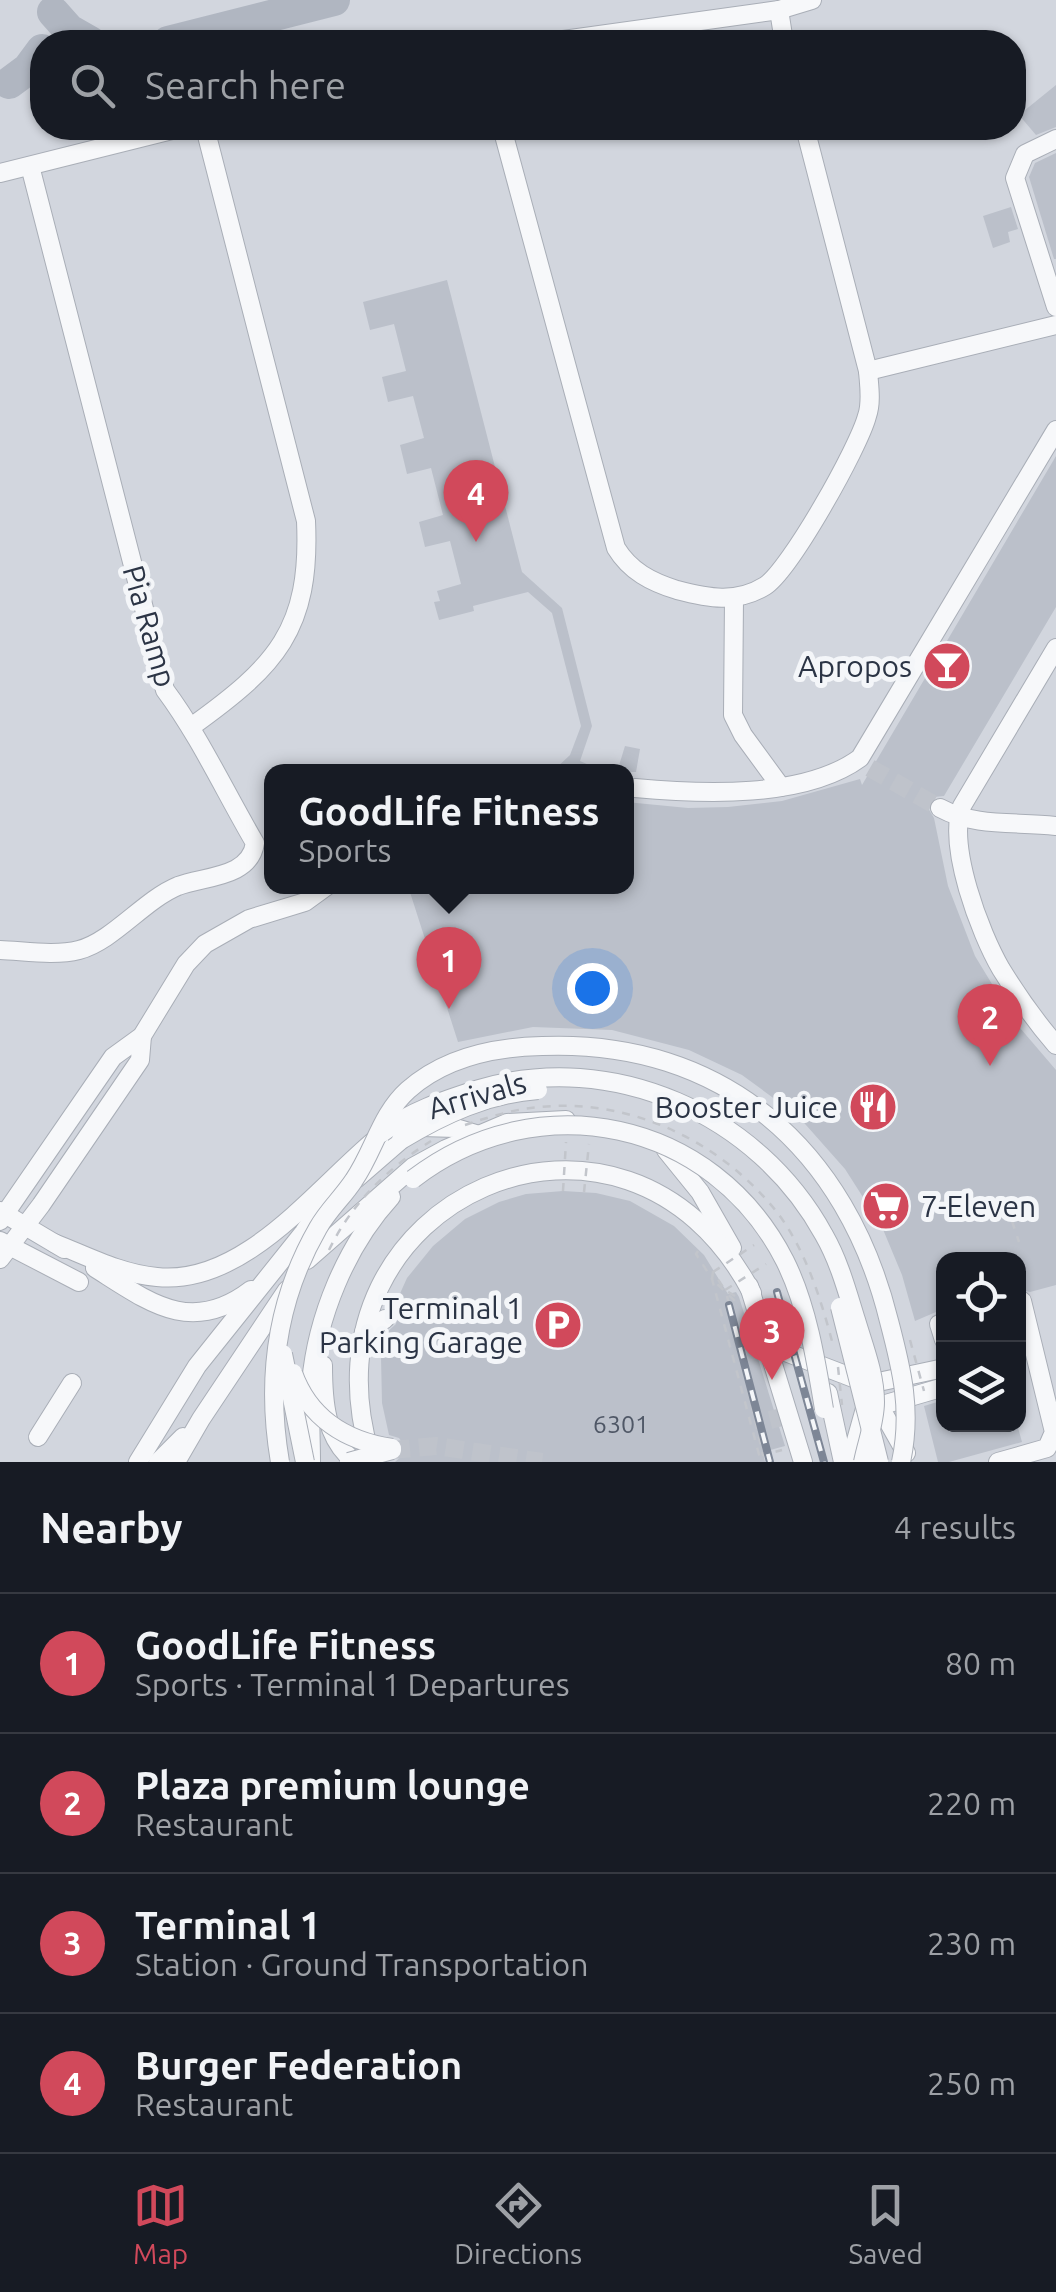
<!DOCTYPE html>
<html lang="en">
<head>
<meta charset="utf-8">
<style>
  :root { --surface:#171b24; --page:#242831; --text:#f1f3f6; --muted:#9ea1a6; --line:#363941; --accent:#d1495b }
  body { margin:0; font-family:Ubuntu,sans-serif; background:var(--page); color:var(--text) }
  .controls { position:absolute; right:30px; bottom:30px; display:grid; overflow:hidden; border-radius:20px; box-shadow:0 2px 8px #0004 }
  .controls button { width:90px; height:90px; display:grid; place-items:center; padding:0; border:0; border-bottom:2px solid var(--line); background:var(--surface); color:var(--text); font:50px sans-serif }
  .you { position:absolute; left:592px; top:988px; width:35px; height:35px; margin:-25px; border:8px solid #fff; border-radius:50%; background:#1a73e8; box-shadow:0 0 0 15px #1a73e833 }
  .badge { display:grid; place-items:center; width:65px; height:65px; border-radius:50%; background:var(--accent); color:#fff; font-size:32px; font-weight:700 }
  .pin { position:absolute; translate:-50% -82px; filter:drop-shadow(0 2px 5px #0008) }
  .pin::after { content:''; position:absolute; top:52px; width:35px; height:30px; background:inherit; clip-path:polygon(0 0,100% 0,50% 100%) }
  .popup { position:absolute; left:264px; top:764px; width:370px; height:130px; box-sizing:border-box; display:grid; place-content:center; border-radius:20px; background:var(--surface); filter:drop-shadow(0 2px 8px #0005); font-size:32px; white-space:nowrap; color:var(--muted) }
  .popup b { font-size:38px; color:var(--text) }
  .popup::after { content:''; position:absolute; left:50%; top:100%; margin-left:-20px; border:20px solid transparent; border-top-color:var(--surface) }
  .list { margin:0; padding:0; list-style:none }
  h2 { display:flex; justify-content:space-between; align-items:center; height:130px; margin:0; padding:0 40px; font-size:42px }
  h2 small { font-size:32px; font-weight:400; color:var(--muted) }
  .list li { display:grid; grid-template-columns:65px 1fr auto; gap:30px; align-items:center; box-sizing:border-box; height:140px; padding:0 40px; border-top:2px solid var(--line) }
  .list b { display:block; font-size:38px; white-space:nowrap }
  .list p { margin:0; font-size:32px; white-space:nowrap; color:var(--muted) }
  .list em { font-size:32px; font-style:normal; color:var(--muted) }
  .icon { flex:none; width:55px; height:55px; fill:none; stroke:currentColor; stroke-width:2; stroke-linecap:round; stroke-linejoin:round }
  .map { position:relative; flex:none; width:1056px; height:1462px; overflow:hidden }
  .search { position:absolute; background:var(--surface); box-shadow:0 2px 8px #0004; left:30px; right:30px; top:30px; height:110px; display:flex; align-items:center; gap:25px; box-sizing:border-box; padding:0 35px; border-radius:40px; color:var(--muted); font-size:38px }
  .sheet { height:690px; background:var(--surface) }
  nav { display:flex; justify-content:space-around; align-items:center; box-sizing:border-box; height:140px; border-top:2px solid var(--line); background:var(--surface); font-size:28px; color:var(--muted) }
  nav a { display:grid; justify-items:center; gap:5px }
  nav .on { color:var(--accent) }
  .map>svg:first-child { display:block }
</style>
</head>
<body>
<div class="map">
<svg width="1056" height="1462" viewBox="0 0 1056 1462">
  <rect width="100%" height="100%" fill="#e4e7ec"/>
  <!-- built -->
  <path fill="#d2d6de" fill-rule="evenodd" d="M 0,0 L 1056,0 L 1056,1462 L 0,1462 ZM 42,42 L 1014,42 L 1014,128 L 42,128 ZM 272,772 L 626,772 L 626,886 L 272,886 ZM 944,1260 L 1018,1260 L 1018,1424 L 944,1424 Z"/>
  <g fill="none" stroke-linecap="round" stroke-linejoin="round">
    <!-- taxiway -->
    <g stroke="#b0b6c1" stroke-width="32">
      <path d="M 53,12 L 69,30 L 90,42"/>
      <path d="M 168,42 L 334,0"/>
      <path d="M 9,83 L 28,69 L 42,50"/>
    </g>
  </g>
  <!-- building -->
  <g fill="#bbc0ca">
    <path d="M 1056,85 L 1056,127 L 1036,135 L 1019,115 Z"/>
    <path d="M 1056,153 L 1056,259 L 1054,259 L 1029,177 L 1035,163 Z"/>
    <path d="M 1011,207 L 1018,229 L 1008,232 L 1010,242 L 993,248 L 983,216 Z"/>
    <path d="M 447,280 L 522,572 L 562,608 L 592,726 L 580,761 L 605,772 L 552,772 L 570,755 L 581,726 L 552,613 L 528,592 L 473,606 L 474,611 L 439,620 L 434,602 L 440,601 L 437,591 L 461,584 L 450,541 L 425,547 L 419,522 L 443,515 L 431,468 L 407,474 L 400,445 L 424,438 L 413,396 L 388,402 L 382,377 L 406,371 L 394,324 L 370,330 L 363,302 Z"/>
    <path d="M 1056,456 L 1056,607 L 944,796 L 934,797 L 928,808 L 934,818 L 948,886 L 975,956 L 1015,1022 L 1056,1070 L 1056,1285 L 1030,1292 L 1018,1289 L 1018,1260 L 944,1260 L 944,1313 L 936,1312 L 915,1321 L 902,1275 L 882,1227 L 845,1169 L 798,1116 L 742,1075 L 689,1050 L 612,1030 L 533,1027 L 458,1042 L 408,886 L 626,886 L 626,802 L 688,808 L 728,807 L 782,801 L 860,779 L 862,785 Z"/>
    <path d="M 625,746 L 640,749 L 636,772 L 617,772 Z"/>
    <path d="M 563,1191 L 596,1193 L 630,1201 L 674,1226 L 704,1255 L 728,1294 L 736,1292 L 739,1297 L 785,1446 L 763,1452 L 765,1462 L 395,1462 L 404,1454 L 404,1445 L 399,1438 L 389,1435 L 382,1403 L 381,1357 L 385,1334 L 396,1324 L 397,1318 L 393,1309 L 407,1278 L 433,1246 L 465,1219 L 499,1202 L 526,1194 Z"/>
    <path d="M 944,1400 L 944,1424 L 1017,1424 L 1022,1442 L 949,1462 L 938,1462 L 924,1406 Z"/>
  </g>
  <g fill="none" stroke-linecap="round" stroke-linejoin="round">
    <!-- minor-tunnel -->
    <g stroke="#bfc3cb" stroke-width="18" stroke-dasharray="18 9" stroke-linecap="butt">
      <path d="M 870,768 L 940,808"/>
      <path d="M 743,1330 L 763,1324"/>
      <path d="M 749,1352 L 770,1346"/>
      <path d="M 770,1420 L 790,1415"/>
      <path d="M 392,1450 L 436,1446 L 542,1462"/>
    </g>
    <!-- minor casing -->
    <g stroke="#a9aeb7" stroke-width="20">
      <g id="minor">
        <path d="M 779,10 L 784,42"/>
        <path d="M 549,42 L 779,10 L 812,0"/>
        <path d="M 502,128 L 616,548 C 630,571 651,582 677,590 C 708,598 736,604 765,586 C 790,570 859,447 867,416 C 872,402 869,385 868,371 L 805,128"/>
        <path d="M 1056,139 L 1025,154 L 1015,178 L 1056,307"/>
        <path d="M 0,173 L 180,128"/>
        <path d="M 868,371 L 1056,325"/>
        <path d="M 734,599 L 733,715 L 743,735 L 781,787"/>
        <path d="M 1056,648 L 962,806 C 947,846 980,933 1001,969 C 1017,995 1036,1022 1056,1045"/>
        <path d="M 191,727 C 276,666 311,630 306,521 L 205,128"/>
        <path d="M 635,788 C 701,794 804,799 860,758 L 1056,430"/>
        <path d="M 940,808 C 977,828 1016,821 1056,826"/>
        <path d="M 0,950 C 25,951 55,956 79,950 C 113,941 144,900 178,886 C 204,876 250,878 255,843 C 225,792 200,737 165,690 L 30,166"/>
        <path d="M 422,1127 L 456,1128 L 476,1134"/>
        <path d="M 666,1150 L 700,1192 L 732,1248"/>
        <path d="M 356,1179 L 401,1140"/>
        <path d="M 0,1211 L 64,1249"/>
        <path d="M 0,1221 L 113,1057 L 142,1036 L 186,964 L 205,944 L 249,919 L 305,902 L 327,886"/>
        <path d="M 0,1241 L 79,1282"/>
        <path d="M 54,1243 C 87,1256 121,1274 157,1277 C 243,1286 315,1190 375,1140"/>
        <path d="M 0,1259 L 41,1205 L 140,1060 L 142,1036"/>
        <path d="M 307,1260 L 413,1167 L 446,1149 L 507,1123 L 566,1120"/>
        <path d="M 95,1268 C 149,1302 191,1336 251,1290"/>
        <path d="M 749,1286 L 803,1462"/>
        <path d="M 939,1324 L 944,1340"/>
        <path d="M 364,1332 L 385,1319"/>
        <path d="M 770,1346 L 869,1384 L 944,1368"/>
        <path d="M 323,1365 C 323,1401 325,1439 355,1462"/>
        <path d="M 828,1393 L 843,1462"/>
        <path d="M 872,1393 L 906,1453"/>
        <path d="M 879,1406 L 944,1387"/>
        <path d="M 38,1437 L 72,1383"/>
        <path d="M 370,1454 C 294,1198 625,1052 752,1293"/>
        <path d="M 138,1462 L 197,1366 L 304,1232 L 332,1190"/>
        <path d="M 158,1462 L 183,1437"/>
        <path d="M 176,1462 L 201,1419 L 287,1290"/>
        <path d="M 311,1462 C 311,1436 309,1409 311,1383 C 317,1317 346,1246 391,1197"/>
        <path d="M 850,1462 L 866,1405"/>
        <path d="M 998,1462 L 1047,1448 L 1054,1432 L 1022,1301"/>
      </g>
    </g>
    <!-- path -->
    <g stroke="#c2c5cb" stroke-width="2.5" stroke-dasharray="8 8" stroke-linecap="butt">
      <path d="M 1012,1221 L 1019,1242"/>
      <path d="M 698,1251 L 696,1254 L 712,1279 L 761,1462"/>
      <path d="M 727,1296 L 763,1455 L 782,1450"/>
      <path d="M 735,1296 L 725,1290 L 713,1272 L 712,1279 L 738,1304"/>
    </g>
    <!-- minor -->
    <use href="#minor" stroke="#f7f8fa" stroke-width="18"/>
    <!-- rail casing -->
    <g stroke="#7d8696" stroke-width="8">
      <g id="rail">
        <path d="M 777,1292 L 824,1462"/>
        <path d="M 729,1305 L 770,1462"/>
      </g>
    </g>
    <!-- rail -->
    <use href="#rail" stroke="#f4f6f9" stroke-width="4" stroke-dasharray="11" stroke-linecap="butt"/>
    <!-- minor-bridge casing -->
    <g stroke="#a9aeb7" stroke-width="20" stroke-linecap="butt">
      <g id="minor-bridge">
        <path d="M 382,1133 C 410,1111 445,1100 479,1089 C 612,1049 758,1114 824,1235 C 839,1261 847,1291 856,1320 C 864,1347 875,1374 875,1402 C 875,1422 867,1442 863,1462"/>
        <path d="M 401,1140 C 444,1114 487,1094 538,1090"/>
        <path d="M 413,1179 C 538,1083 713,1119 785,1261 C 807,1305 816,1360 824,1409"/>
        <path d="M 840,1307 L 879,1462"/>
        <path d="M 283,1354 L 305,1462"/>
        <path d="M 293,1373 C 309,1418 346,1441 392,1448"/>
        <path d="M 280,1462 C 266,1380 276,1301 318,1228 C 328,1210 343,1197 354,1180 C 374,1151 381,1114 408,1090 C 445,1057 495,1047 542,1046 C 724,1039 847,1150 889,1321 C 902,1370 912,1411 901,1462"/>
        <path d="M 349,1462 L 392,1450"/>
      </g>
    </g>
    <!-- path-bridge -->
    <g stroke="#c2c5cb" stroke-width="2.5" stroke-dasharray="8 8" stroke-linecap="butt">
      <path d="M 465,1125 C 489,1117 514,1109 540,1107 C 630,1098 720,1141 776,1211 C 805,1248 821,1299 833,1345"/>
      <path d="M 563,1191 L 566,1142"/>
      <path d="M 584,1192 L 589,1144"/>
      <path d="M 329,1250 C 351,1204 388,1168 431,1141"/>
      <path d="M 713,1272 L 754,1245"/>
      <path d="M 725,1290 L 766,1264"/>
      <path d="M 910,1340 L 924,1391"/>
      <path d="M 838,1367 L 842,1405"/>
    </g>
    <!-- minor-bridge -->
    <use href="#minor-bridge" stroke="#f7f8fa" stroke-width="18"/>
  </g>
  <!-- icons -->
  <defs>
    <g id="bar-disc" transform="scale(2.5)"><circle r="9.5" fill="#d1495b" stroke="#f4f6f9"/><path d="M-6-5H6L.8 .8V4.5H3.5V6h-7V4.5H-.8V.8Z" fill="#fff"/></g>
    <g id="restaurant-disc" transform="scale(2.5)"><circle r="9.5" fill="#d1495b" stroke="#f4f6f9"/><path d="M-5-6h1v4h1v-4h1v4h1v-4h1v5L-1.5 .5V6h-2V.5L-5-1ZM5-6V6H3V1.5H1.5Q1.5-4 5-6Z" fill="#fff"/></g>
    <g id="supermarket-disc" transform="scale(2.5)"><circle r="9.5" fill="#d1495b" stroke="#f4f6f9"/><path d="M-6-5.5h2.5l.6 2H6L4.5 2H-2.5L-4.4-4H-6ZM-1.5 3.2a1.3 1.3 0 1 0 .1 0ZM3 3.2a1.3 1.3 0 1 0 .1 0Z" fill="#fff"/></g>
    <g id="parking-disc" transform="scale(2.5)"><circle r="9.5" fill="#d1495b" stroke="#f4f6f9"/><path d="M-3.5-5.5H1a3.5 3.5 0 0 1 0 7H-1V5.5H-3.5ZM-1-3.4V-.6H.8a1.4 1.4 0 0 0 0-2.8Z" fill="#fff"/></g>
  </defs>
  <g fill-rule="evenodd">
    <use href="#bar-disc" x="947" y="666"/>
    <use href="#restaurant-disc" x="873" y="1107"/>
    <use href="#supermarket-disc" x="886" y="1206"/>
    <use href="#parking-disc" x="558" y="1325"/>
  </g>
  <g text-anchor="middle" dominant-baseline="central" stroke-width="10" stroke-linejoin="round" paint-order="stroke">
    <!-- number labels -->
    <g font-size="25" fill="#4f5766">
      <text x="621" y="1424">6301</text>
    </g>
    <!-- street labels -->
    <g font-size="30" fill="#2b3445" stroke="#f4f6f9">
      <text transform="translate(150 626) rotate(74)">Pia Ramp</text>
      <text transform="translate(477 1095) rotate(-16)">Arrivals</text>
    </g>
    <!-- poi labels -->
    <g font-size="30" fill="#2b3445" stroke="#f4f6f9" text-anchor="end">
      <text x="912" y="666">Apropos</text>
      <text x="838" y="1107">Booster Juice</text>
      <text x="921" y="1206" text-anchor="start">7-Eleven</text>
      <text x="523" y="1308">Terminal 1<tspan x="523" dy="34">Parking Garage</tspan></text>
    </g>
  </g>
</svg>
<div class="controls">
<button><svg class="icon" aria-label="locate" viewBox="0 0 24 24"><circle cx="12" cy="12" r="6"/><path d="M12 2v4M12 18v4M2 12h4M18 12h4"/></svg></button>
<button><svg class="icon" aria-label="layers" viewBox="0 0 24 24"><path d="M12 4l9 5-9 5-9-5zM3 14l9 5 9-5"/></svg></button>
</div>
<div class="you"></div>
<div class="pin badge" style="left:449px;top:1009px">1</div>
<div class="popup"><b>GoodLife Fitness</b>Sports</div>
<div class="pin badge" style="left:990px;top:1066px">2</div>
<div class="pin badge" style="left:772px;top:1380px">3</div>
<div class="pin badge" style="left:476px;top:542px">4</div>
<div class="search"><svg class="icon" aria-label="search" viewBox="0 0 24 24"><circle cx="10" cy="10" r="6"/><path d="M15 15l6 6"/></svg>Search here</div>
</div>
<section class="sheet">
<h2>Nearby<small>4 results</small></h2>
<ul class="list">
<li><span class="badge">1</span><div><b>GoodLife Fitness</b><p>Sports · Terminal 1 Departures</p></div><em>80 m</em></li>
<li><span class="badge">2</span><div><b>Plaza premium lounge</b><p>Restaurant</p></div><em>220 m</em></li>
<li><span class="badge">3</span><div><b>Terminal 1</b><p>Station · Ground Transportation</p></div><em>230 m</em></li>
<li><span class="badge">4</span><div><b>Burger Federation</b><p>Restaurant</p></div><em>250 m</em></li>
</ul>
</section>
<nav>
<a class="on"><svg class="icon" aria-label="map" viewBox="0 0 24 24"><path d="M3 6l6-2 6 2 6-2v14l-6 2-6-2-6 2zM9 4v14M15 6v14"/></svg>Map</a>
<a><svg class="icon" aria-label="directions" viewBox="0 0 24 24"><path d="M12 3l9 9-9 9-9-9zM9 14v-3h6M13 9l2 2-2 2"/></svg>Directions</a>
<a><svg class="icon" aria-label="saved" viewBox="0 0 24 24"><path d="M7 4h10v16l-5-4-5 4z"/></svg>Saved</a>
</nav>
</body>
</html>
